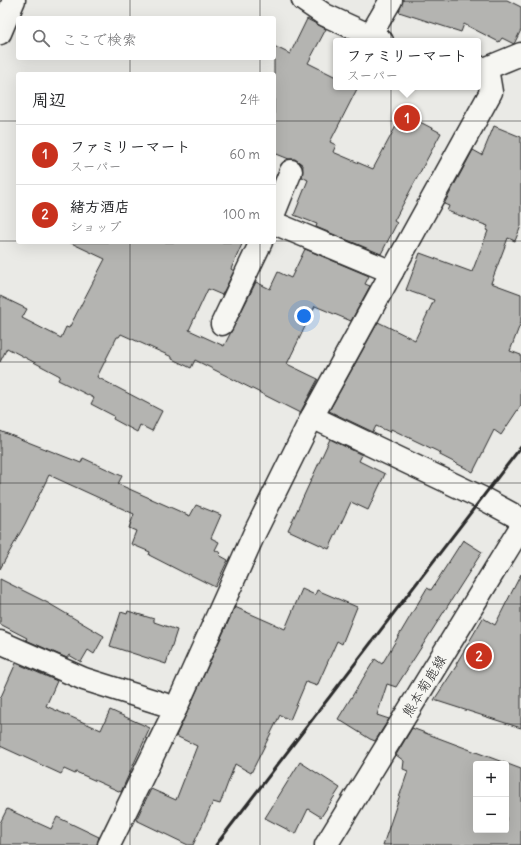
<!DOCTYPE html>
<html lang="ja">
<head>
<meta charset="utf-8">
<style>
  :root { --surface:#fff; --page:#f2f2f2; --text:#202124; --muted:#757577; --line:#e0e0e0; --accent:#c8321e }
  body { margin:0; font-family:Delius,"Klee One",sans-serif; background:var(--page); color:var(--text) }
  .controls { position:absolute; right:12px; bottom:12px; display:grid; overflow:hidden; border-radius:4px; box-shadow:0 4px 16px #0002 }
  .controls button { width:36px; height:36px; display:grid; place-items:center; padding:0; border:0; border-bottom:1px solid var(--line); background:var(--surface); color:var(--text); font:20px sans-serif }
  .you { position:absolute; left:304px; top:316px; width:14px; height:14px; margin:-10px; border:3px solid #fff; border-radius:50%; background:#1a73e8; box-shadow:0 0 0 6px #1a73e833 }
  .badge { display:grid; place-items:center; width:26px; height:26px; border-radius:50%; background:var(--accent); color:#fff; font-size:13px; font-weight:700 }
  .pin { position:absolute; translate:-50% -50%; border:2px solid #fff; box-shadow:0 1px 4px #0006 }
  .popup { position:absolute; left:333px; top:38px; width:148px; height:52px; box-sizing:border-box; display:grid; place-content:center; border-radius:4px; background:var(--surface); filter:drop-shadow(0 1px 3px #0005); font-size:13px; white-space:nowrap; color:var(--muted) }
  .popup b { font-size:15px; color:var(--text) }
  .popup::after { content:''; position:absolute; left:50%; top:100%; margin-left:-8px; border:8px solid transparent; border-top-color:var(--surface) }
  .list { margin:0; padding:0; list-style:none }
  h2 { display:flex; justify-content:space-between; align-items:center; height:52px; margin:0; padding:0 16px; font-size:17px }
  h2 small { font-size:13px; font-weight:400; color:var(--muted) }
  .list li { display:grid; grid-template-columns:26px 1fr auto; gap:12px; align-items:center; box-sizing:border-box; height:60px; padding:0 16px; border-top:1px solid var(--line) }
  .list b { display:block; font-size:15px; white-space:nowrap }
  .list p { margin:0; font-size:13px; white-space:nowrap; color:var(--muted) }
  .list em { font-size:13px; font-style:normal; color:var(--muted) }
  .icon { flex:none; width:22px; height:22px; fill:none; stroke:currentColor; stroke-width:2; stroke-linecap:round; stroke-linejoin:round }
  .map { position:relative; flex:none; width:521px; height:845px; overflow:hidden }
  .search { position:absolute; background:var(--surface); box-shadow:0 4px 16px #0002; left:16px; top:16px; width:260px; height:44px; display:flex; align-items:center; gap:10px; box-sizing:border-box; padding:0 14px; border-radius:4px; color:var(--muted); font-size:15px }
  .panel { position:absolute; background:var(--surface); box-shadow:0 4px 16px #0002; left:16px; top:72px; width:260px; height:172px; border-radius:4px }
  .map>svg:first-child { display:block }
</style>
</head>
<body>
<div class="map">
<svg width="521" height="845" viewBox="0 0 521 845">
  <rect width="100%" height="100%" fill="#eaeae6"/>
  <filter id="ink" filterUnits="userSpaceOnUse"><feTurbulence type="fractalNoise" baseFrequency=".025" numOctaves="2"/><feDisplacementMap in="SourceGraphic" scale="8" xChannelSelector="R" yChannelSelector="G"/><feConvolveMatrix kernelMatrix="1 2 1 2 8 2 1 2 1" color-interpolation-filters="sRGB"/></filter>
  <g filter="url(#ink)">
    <!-- building -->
    <g fill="#b4b4b1" stroke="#2b2b2b" fill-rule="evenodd">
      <path d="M 403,0 L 507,0 L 521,7 L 521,30 L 514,44 L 502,38 L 499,42 L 464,24 L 461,32 L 399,12 Z"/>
      <path d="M 307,19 L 326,29 L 308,63 L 336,77 L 336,87 L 358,87 L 330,142 L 336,145 L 333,152 L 373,169 L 403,113 L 441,133 L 394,221 L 397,223 L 381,254 L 316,227 L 317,224 L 294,215 L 308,180 L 302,177 L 303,165 L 295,159 L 289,159 L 274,153 L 274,46 L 290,54 Z"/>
      <path d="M 494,126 L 521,137 L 521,226 L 515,241 L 508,238 L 491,283 L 521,294 L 521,322 L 510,351 L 521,355 L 521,405 L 501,435 L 494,430 L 473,472 L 440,455 L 441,453 L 391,429 L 390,432 L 376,426 L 373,432 L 329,411 L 378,322 L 415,340 L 434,300 L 406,290 L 420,253 L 472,272 L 488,231 L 486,230 L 488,226 L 447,211 L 449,206 L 444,204 L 473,150 L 482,155 Z"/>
      <path d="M 69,242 L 243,242 L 231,269 L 234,271 L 222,295 L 208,289 L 189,330 L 224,346 L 256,282 L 270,289 L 278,272 L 291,278 L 305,249 L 369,276 L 365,284 L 370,286 L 351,321 L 315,306 L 287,364 L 318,379 L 300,413 L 195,360 L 191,368 L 172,359 L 172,357 L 121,334 L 119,337 L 117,337 L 97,377 L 162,411 L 152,431 L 140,425 L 137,432 L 113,419 L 114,416 L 91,404 L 94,398 L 58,380 L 60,376 L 7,348 L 0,362 L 0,296 L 27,309 L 22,318 L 61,338 L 66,327 L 69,328 L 105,259 Z"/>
      <path d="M 0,431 L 81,463 L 83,458 L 122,476 L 118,484 L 190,516 L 196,505 L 221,515 L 211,538 L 219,542 L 215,550 L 221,553 L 219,555 L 228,560 L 215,587 L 189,574 L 188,575 L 149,555 L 150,552 L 131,544 L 136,531 L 129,528 L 134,514 L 49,475 L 25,524 L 0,569 Z"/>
      <path d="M 330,439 L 362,455 L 359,461 L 385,474 L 368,510 L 351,502 L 329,549 L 288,530 Z"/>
      <path d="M 463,540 L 482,552 L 396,687 L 387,684 L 377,715 L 389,719 L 375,741 L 370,739 L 338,719 L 375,659 L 382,664 L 427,588 L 431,590 Z"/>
      <path d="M 521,574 L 521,728 L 434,700 L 457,665 L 456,664 L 483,618 L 495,625 Z"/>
      <path d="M 0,579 L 48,603 L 104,636 L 94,654 L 88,650 L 81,662 L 69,655 L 67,658 L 26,640 L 27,638 L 0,624 Z"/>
      <path d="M 302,589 L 315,595 L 317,590 L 357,607 L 342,644 L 337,641 L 317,686 L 306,682 L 290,720 L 280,715 L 251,773 L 235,764 L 220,804 L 213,802 L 193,845 L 188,845 L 136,820 L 151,789 L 176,800 L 197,746 L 176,736 L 235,607 L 285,629 Z"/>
      <path d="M 128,611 L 154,619 L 154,622 L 177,630 L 166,664 L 110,646 L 121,612 L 127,614 Z"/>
      <path d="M 16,663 L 57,681 L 46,706 L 101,730 L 110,710 L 150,728 L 121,792 L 76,772 L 75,774 L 64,769 L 61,774 L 0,746 L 0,699 Z"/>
      <path d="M 412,728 L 521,769 L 521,845 L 383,845 L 408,771 L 403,769 L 404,761 L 396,755 ZM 476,764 L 506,764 L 506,830 L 476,830 Z"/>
      <path d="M 300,762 L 340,788 L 321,817 L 308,809 L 296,834 L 265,818 Z"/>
      <path d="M 7,809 L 51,829 L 57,817 L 99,837 L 97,845 L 0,845 L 0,823 Z"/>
    </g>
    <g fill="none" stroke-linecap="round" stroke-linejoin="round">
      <!-- minor casing -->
      <g stroke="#2b2b2b" stroke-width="25">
        <g id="minor">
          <path d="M 303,0 L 325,15 L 382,41"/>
          <path d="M 0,33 L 14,0"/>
          <path d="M 370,36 L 391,0"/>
          <path d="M 478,68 L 487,68 L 521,54"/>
          <path d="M 274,213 L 291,171"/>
          <path d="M 274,223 L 392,272"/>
          <path d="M 222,324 L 261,242"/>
          <path d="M 312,417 L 482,498 L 521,519"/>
          <path d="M 0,642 L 84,679 L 176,708"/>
          <path d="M 109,845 L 176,708 L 255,532 L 312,417 L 491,92 L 487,68"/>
        </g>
      </g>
      <!-- primary casing -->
      <g stroke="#2b2b2b" stroke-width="25">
        <path id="primary" d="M 326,845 L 521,527"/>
      </g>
      <!-- minor -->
      <use href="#minor" stroke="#f6f6f2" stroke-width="22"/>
      <!-- primary -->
      <use href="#primary" stroke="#f6f6f2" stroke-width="22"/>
      <!-- rail -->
      <path stroke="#2b2b2b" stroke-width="3" d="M 216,845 L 521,447"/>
    </g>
  </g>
  <!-- grid -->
  <path fill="none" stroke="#2b2b2b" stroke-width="1" stroke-opacity="0.55" d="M 130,0 L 130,18M 260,0 L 260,18M 391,0 L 391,845M 130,58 L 130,74M 260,58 L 260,74M 0,121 L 18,121M 274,121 L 521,121M 0,241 L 18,241M 274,241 L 521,241M 130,242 L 130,845M 260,242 L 260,845M 0,362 L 521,362M 0,483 L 521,483M 0,604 L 521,604M 0,724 L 521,724"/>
  <g text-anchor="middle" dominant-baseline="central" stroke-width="3" stroke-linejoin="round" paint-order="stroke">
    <!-- street labels -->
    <g font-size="14" fill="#2b2b2b" stroke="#f6f6f2">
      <text transform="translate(424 686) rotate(-58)">熊本菊鹿線</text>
    </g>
  </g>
</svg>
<div class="controls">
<button>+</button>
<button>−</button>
</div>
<div class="you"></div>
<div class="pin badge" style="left:407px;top:118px">1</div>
<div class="popup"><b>ファミリーマート</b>スーパー</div>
<div class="pin badge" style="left:479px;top:656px">2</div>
<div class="search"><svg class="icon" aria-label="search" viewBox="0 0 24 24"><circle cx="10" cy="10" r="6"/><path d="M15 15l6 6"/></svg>ここで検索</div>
<section class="panel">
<h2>周辺<small>2件</small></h2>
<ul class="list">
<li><span class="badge">1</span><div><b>ファミリーマート</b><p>スーパー</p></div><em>60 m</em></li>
<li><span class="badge">2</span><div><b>緒方酒店</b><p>ショップ</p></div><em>100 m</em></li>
</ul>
</section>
</div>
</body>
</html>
